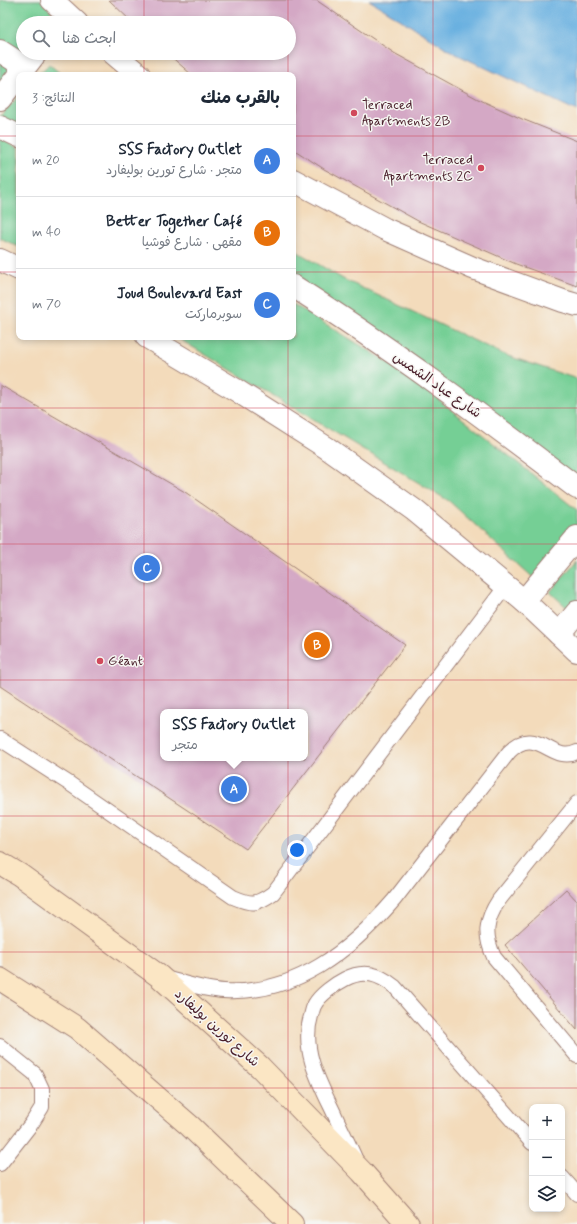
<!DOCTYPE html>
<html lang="ar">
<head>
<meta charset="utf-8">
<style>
  :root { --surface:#fff; --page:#f6f6f7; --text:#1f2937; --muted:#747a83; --line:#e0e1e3; --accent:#d1495b }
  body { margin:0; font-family:Mynerve,"Playpen Sans Arabic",sans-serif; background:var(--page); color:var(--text); direction:rtl }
  .controls { position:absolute; right:12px; bottom:12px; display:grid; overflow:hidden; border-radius:8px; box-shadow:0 2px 6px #0003 }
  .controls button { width:36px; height:36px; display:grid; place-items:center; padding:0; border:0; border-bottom:1px solid var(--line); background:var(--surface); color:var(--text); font:20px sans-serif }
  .you { position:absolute; left:297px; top:850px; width:14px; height:14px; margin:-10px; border:3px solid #fff; border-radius:50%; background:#1a73e8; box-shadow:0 0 0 6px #1a73e833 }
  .badge { display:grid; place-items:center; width:26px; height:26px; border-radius:50%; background:var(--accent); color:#fff; font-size:13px; font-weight:700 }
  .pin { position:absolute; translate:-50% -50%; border:2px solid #fff; box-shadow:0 1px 4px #0006 }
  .popup { position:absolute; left:160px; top:709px; width:148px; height:52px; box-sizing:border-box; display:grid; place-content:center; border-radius:8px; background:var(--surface); filter:drop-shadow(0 1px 3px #0005); font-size:13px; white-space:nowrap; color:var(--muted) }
  .popup b { font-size:15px; color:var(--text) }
  .popup::after { content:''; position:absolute; left:50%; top:100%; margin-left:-8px; border:8px solid transparent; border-top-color:var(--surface) }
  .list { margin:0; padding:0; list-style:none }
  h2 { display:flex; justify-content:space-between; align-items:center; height:52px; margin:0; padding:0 16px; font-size:17px }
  h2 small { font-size:13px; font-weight:400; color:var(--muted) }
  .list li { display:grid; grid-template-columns:26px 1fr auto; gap:12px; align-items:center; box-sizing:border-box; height:72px; padding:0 16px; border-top:1px solid var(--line) }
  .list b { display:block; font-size:15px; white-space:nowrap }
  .list p { margin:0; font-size:13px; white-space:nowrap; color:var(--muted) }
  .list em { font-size:13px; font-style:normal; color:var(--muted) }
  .icon { flex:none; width:22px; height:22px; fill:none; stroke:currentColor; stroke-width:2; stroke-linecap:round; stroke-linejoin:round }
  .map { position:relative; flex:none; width:577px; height:1224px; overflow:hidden; direction:ltr }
  .search { position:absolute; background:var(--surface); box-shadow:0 2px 6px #0003; left:16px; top:16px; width:280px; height:44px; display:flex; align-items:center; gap:10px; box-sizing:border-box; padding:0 14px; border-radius:22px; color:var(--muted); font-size:15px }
  .panel { position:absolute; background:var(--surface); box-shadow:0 2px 6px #0003; left:16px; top:72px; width:280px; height:268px; border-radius:8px; direction:rtl }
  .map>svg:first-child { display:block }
</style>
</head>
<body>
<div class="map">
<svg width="577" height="1224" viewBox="0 0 577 1224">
  <rect width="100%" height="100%" fill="#f6f6f2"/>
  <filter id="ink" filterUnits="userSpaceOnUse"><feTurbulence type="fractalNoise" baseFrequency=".025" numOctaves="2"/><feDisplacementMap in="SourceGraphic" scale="8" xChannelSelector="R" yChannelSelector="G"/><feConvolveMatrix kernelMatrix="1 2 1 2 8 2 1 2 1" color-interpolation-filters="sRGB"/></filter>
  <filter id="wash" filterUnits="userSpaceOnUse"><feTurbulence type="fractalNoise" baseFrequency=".012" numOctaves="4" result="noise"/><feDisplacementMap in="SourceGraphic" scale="16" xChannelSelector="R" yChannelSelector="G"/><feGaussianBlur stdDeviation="0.9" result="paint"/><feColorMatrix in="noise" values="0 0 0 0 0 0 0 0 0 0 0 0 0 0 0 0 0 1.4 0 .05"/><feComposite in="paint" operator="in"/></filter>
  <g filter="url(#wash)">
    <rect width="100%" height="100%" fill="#f3dbbb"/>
    <!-- green -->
    <g fill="#75cf95" stroke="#607760">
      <path d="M 0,0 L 41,0 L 61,23 L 23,23 L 23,53 L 0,89 Z"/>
      <path d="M 49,64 L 62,75 L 38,75 Z"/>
      <path d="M 19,96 L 19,126 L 0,116 Z"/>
      <path d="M 0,138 L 19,148 L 19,247 L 0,238 Z"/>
      <path d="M 293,249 L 343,279 L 505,355 L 577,379 L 577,486 L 293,282 Z"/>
      <path d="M 293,304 L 404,372 L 577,510 L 577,538 L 539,583 L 449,501 L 176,337 L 293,337 Z"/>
      <path d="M 577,560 L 577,612 L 575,615 L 550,592 Z"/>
    </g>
    <!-- water -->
    <path fill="#69b0e0" stroke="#5a6886" d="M 369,0 L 577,0 L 577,111 L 454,53 Z"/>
    <g id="blocks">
      <!-- building -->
      <g fill="#d4a8c5" fill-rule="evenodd">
        <path d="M 109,0 L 316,0 L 394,53 L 478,99 L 522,119 L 577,141 L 577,286 L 516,264 L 418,221 L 324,169 L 293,149 L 293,75 L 192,75 L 167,53 L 289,53 L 289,23 L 133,23 Z"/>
        <path d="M 0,385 L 185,492 L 405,645 L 246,849 L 0,686 ZM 163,712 L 305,712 L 305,758 L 163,758 Z"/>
        <path d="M 566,889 L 577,901 L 577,1030 L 505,945 Z"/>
      </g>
    </g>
  </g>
  <g filter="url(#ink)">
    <use href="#blocks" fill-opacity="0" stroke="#9e7d73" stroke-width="1"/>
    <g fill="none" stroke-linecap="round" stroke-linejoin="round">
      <!-- lane casing -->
      <g stroke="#9e7d73" stroke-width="16">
        <g id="lane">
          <path d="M 0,739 L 70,784 L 233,897 C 252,905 256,905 273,893 L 506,586"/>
          <path d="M 577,803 L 499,900 C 485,921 484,935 494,957 L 577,1056"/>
          <path d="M 165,978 C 184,983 204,990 224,991 C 295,995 350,951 394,900 L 509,752 C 537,723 552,765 577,752"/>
          <path d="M 0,1046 L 35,1074 L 42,1089 L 42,1107 L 32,1123 L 0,1164"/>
          <path d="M 355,1158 C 348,1142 340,1127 333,1111 C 319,1082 301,1049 311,1016 C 312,1012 313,1007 315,1004 C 320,995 335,984 345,979 C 364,969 379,974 395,987 L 532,1143"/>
          <path d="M 562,1177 L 577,1194"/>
        </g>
      </g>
      <!-- street casing -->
      <g stroke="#9e7d73" stroke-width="24">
        <g id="street">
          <path d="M 52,0 L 77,23"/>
          <path d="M 0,51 L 25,67"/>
          <path d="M 113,53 L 139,75"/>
          <path d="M 0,99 L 36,53"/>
          <path d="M 0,127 L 19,136"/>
          <path d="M 293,180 L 385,229 L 473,268 L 563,301 L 577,305"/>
          <path d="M 0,260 L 19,269"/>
          <path d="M 293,286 C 391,348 485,418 577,488"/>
          <path d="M 147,337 L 236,390 L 327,448 L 414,510 L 524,601 L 577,651"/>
          <path d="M 524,601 L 577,537"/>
          <path d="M 559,634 L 577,612"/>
        </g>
      </g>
      <!-- secondary casing -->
      <g stroke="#9e7d73" stroke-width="24">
        <g id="secondary">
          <path d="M 0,863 L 20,875 L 159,976 L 260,1067 L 362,1172 L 408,1224"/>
          <path d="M 0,979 L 77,1028 L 190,1126 L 292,1224"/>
        </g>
      </g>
      <!-- lane -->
      <use href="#lane" stroke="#fff" stroke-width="14"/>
      <!-- street -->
      <use href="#street" stroke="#fff" stroke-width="22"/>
      <!-- secondary -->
      <use href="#secondary" stroke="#fbe6c4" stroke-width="22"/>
    </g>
  </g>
  <!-- grid -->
  <path fill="none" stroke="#d1495b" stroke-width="1" stroke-opacity="0.55" d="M 144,0 L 144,23M 288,0 L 288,23M 433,0 L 433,1224M 144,53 L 144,75M 288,53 L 288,75M 0,136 L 19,136M 293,136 L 577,136M 0,272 L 19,272M 293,272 L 577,272M 144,337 L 144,1224M 288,337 L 288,1224M 0,408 L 577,408M 0,544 L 577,544M 0,680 L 577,680M 0,816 L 577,816M 0,952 L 577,952M 0,1088 L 577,1088"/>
  <!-- markers -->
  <g fill="#d1495b" stroke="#f6f6f2" stroke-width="1.5">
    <circle cx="354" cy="113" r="4"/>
    <circle cx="481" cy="168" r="4"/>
    <circle cx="100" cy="661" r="4"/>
  </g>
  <g text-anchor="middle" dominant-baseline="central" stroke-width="3" stroke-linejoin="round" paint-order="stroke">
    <!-- poi labels -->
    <g font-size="14" fill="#4a1f2b" stroke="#f6f6f2" text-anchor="start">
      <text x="362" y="105">Terraced<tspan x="362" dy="16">Apartments 2B</tspan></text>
      <text x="473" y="160" text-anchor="end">Terraced<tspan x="473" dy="16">Apartments 2C</tspan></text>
      <text x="108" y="661">Géant</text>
    </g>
    <!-- street labels -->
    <g font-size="14" fill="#4a1f2b" stroke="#f6f6f2">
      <text transform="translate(437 385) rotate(35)">شارع عباد الشمس</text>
      <text transform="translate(217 1028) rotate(42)">شارع تورين بوليفارد</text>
    </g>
  </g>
</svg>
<div class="controls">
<button>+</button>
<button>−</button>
<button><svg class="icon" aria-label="layers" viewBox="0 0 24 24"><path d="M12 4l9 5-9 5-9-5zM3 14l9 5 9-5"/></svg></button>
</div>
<div class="you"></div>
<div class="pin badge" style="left:234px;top:789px;background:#3f7fe0">A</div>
<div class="popup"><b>SSS Factory Outlet</b>متجر</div>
<div class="pin badge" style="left:317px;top:645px;background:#e8710a">B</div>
<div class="pin badge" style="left:147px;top:568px;background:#3f7fe0">C</div>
<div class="search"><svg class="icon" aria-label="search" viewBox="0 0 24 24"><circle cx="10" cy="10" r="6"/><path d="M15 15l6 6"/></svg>ابحث هنا</div>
<section class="panel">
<h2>بالقرب منك<small>النتائج: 3</small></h2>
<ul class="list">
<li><span class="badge" style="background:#3f7fe0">A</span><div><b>SSS Factory Outlet</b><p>متجر · شارع تورين بوليفارد</p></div><em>20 m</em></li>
<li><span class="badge" style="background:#e8710a">B</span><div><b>Better Together Café</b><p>مقهى · شارع فوشيا</p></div><em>40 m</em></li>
<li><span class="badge" style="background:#3f7fe0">C</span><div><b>Joud Boulevard East</b><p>سوبرماركت</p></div><em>70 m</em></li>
</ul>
</section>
</div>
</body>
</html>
